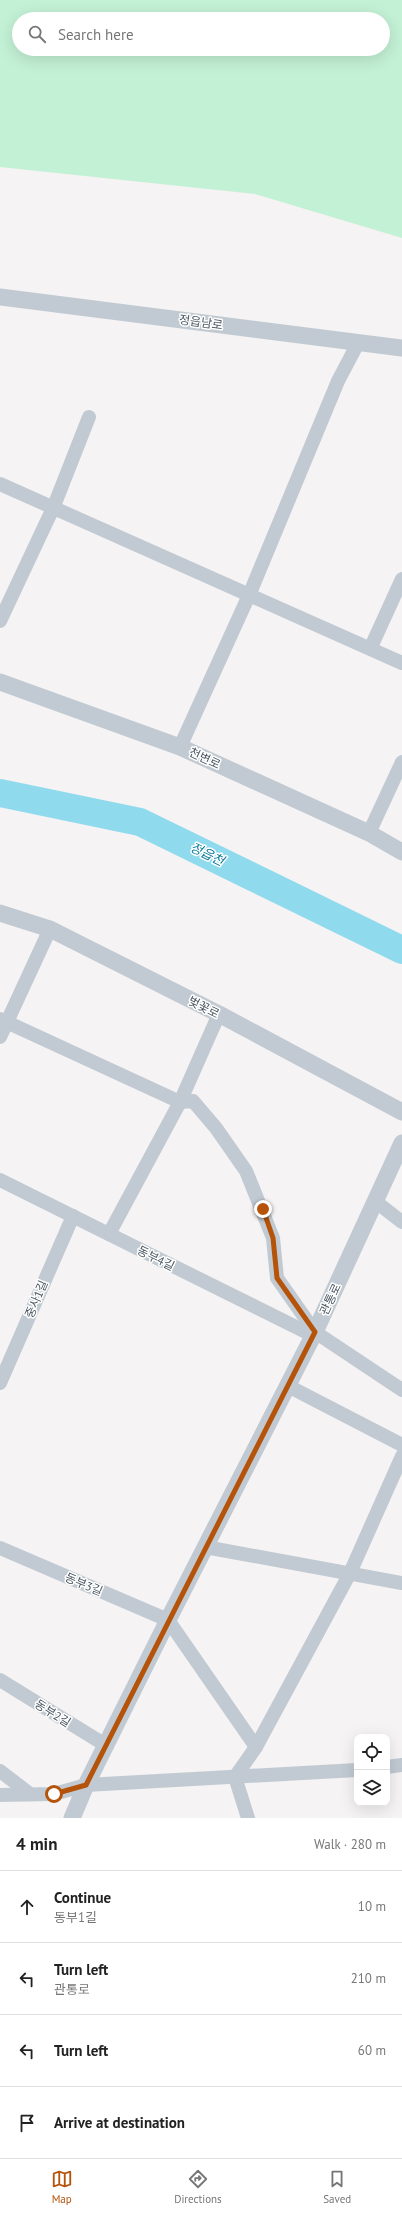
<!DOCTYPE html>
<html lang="en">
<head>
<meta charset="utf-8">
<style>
  :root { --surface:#fff; --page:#f6f6f6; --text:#222; --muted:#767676; --line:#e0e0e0; --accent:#b45309 }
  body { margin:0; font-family:"PT Sans","Noto Sans KR",sans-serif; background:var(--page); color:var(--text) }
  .controls { position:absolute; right:12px; bottom:12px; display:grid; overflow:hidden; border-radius:8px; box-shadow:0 4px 16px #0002 }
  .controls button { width:36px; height:36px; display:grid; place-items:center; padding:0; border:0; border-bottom:1px solid var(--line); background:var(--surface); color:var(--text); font:20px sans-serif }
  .stop { position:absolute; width:12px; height:12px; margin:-9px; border:3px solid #b45309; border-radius:50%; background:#fff }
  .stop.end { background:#b45309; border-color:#fff; box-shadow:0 1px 4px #0008 }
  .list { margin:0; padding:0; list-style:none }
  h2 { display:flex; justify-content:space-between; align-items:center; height:52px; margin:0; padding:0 16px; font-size:17px }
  h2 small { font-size:13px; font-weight:400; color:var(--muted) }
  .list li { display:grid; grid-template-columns:26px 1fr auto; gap:12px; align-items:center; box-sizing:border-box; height:72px; padding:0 16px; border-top:1px solid var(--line) }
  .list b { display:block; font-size:15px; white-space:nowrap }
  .list p { margin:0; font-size:13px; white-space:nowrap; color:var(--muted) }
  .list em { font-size:13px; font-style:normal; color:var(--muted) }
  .icon { flex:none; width:22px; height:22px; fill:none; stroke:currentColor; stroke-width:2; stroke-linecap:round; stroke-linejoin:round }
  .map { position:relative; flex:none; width:402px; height:1818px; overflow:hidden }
  .search { position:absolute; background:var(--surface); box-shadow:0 4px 16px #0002; left:12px; right:12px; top:12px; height:44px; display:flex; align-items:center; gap:10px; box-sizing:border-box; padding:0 14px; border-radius:22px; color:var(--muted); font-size:15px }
  .sheet { height:340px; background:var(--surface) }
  nav { display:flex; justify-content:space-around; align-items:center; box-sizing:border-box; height:56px; border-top:1px solid var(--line); background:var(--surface); font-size:11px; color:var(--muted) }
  nav a { display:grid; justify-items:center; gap:2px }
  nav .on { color:var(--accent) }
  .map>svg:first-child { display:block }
</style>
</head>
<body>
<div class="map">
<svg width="402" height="1818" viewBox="0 0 402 1818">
  <rect width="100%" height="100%" fill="#f5f3f3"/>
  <!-- green -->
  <path fill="#c3f1d5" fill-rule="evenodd" d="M 0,0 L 402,0 L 402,238 L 255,194 L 0,167 ZM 19,19 L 383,19 L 383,49 L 19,49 Z"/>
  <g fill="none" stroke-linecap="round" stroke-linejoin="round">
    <!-- river -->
    <path stroke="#90daee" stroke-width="28" d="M 0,793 L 140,822 L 402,950"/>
    <!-- minor -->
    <g stroke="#c1cad2" stroke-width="14">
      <path d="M 0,484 L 402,663"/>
      <path d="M 0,621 L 54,506 L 89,417"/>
      <path d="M 371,647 L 402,579"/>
      <path d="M 180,747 L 250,593 L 338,381 L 358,343"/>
      <path d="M 369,833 L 402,762"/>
      <path d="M 219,1014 L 180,1102 L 193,1101 L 216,1128 L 246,1171 L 273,1238 L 277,1278 L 315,1332 L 402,1390"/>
      <path d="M 0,1019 L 180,1102 L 109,1234"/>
      <path d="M 0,1037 L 50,929"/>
      <path d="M 0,1180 L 312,1335"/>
      <path d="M 375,1201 L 402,1222"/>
      <path d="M 0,1383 L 73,1216"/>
      <path d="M 288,1386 L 402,1445"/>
      <path d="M 205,1547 L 402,1583"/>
      <path d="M 0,1548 L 168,1620 L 256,1747 L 235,1777 L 248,1818"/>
      <path d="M 0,1680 L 107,1746"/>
      <path d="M 256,1747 L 350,1573 L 402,1456"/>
      <path d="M 387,1767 L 402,1765"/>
      <path d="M 0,1771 L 30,1794"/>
      <path d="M 0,1795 L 54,1794 L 86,1785 L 357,1770"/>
    </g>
    <!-- tertiary -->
    <g stroke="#c1cad2" stroke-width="17">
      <path d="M 0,297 L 402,348"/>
      <path d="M 0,682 L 180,747 L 369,833 L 402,852"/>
      <path d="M 0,913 L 50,929 L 219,1014 L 402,1112"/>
      <path d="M 72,1818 L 86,1785 L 168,1620 L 315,1332 L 402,1143"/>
    </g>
  </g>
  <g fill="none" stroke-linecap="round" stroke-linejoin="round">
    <!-- route -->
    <path stroke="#b45309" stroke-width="5" d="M 54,1794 L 86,1785 L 315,1332 L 277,1278 L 273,1238 L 263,1209"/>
  </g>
  <g text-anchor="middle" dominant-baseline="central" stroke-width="3" stroke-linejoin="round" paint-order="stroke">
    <!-- street labels -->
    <g font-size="12" fill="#4a5661" stroke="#fff">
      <text transform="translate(201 322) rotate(8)">정읍남로</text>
      <text transform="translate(205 758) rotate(25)">천변로</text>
      <text transform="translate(204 1007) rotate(27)">벚꽃로</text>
      <text transform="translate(156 1258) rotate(26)">동부4길</text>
      <text transform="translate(36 1299) rotate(-67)">중사1길</text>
      <text transform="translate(330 1299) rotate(-65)">관통로</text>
      <text transform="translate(84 1584) rotate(23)">동부3길</text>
      <text transform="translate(53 1713) rotate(32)">동부2길</text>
    </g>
    <!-- water labels -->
    <g font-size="13" font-style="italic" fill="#0c7c9b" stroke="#fff">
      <text transform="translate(207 854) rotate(26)">정읍천</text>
    </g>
  </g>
</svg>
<div class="controls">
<button><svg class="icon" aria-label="locate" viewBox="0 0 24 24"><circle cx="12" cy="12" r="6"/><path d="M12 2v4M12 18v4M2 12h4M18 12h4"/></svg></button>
<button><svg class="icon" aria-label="layers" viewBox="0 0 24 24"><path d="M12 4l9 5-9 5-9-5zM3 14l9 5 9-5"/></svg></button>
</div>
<div class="stop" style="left:54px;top:1794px"></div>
<div class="stop end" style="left:263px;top:1209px"></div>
<div class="search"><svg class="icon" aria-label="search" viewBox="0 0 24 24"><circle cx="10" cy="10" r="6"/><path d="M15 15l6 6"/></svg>Search here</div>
</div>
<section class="sheet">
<h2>4 min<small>Walk · 280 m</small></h2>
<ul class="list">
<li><svg class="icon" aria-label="ahead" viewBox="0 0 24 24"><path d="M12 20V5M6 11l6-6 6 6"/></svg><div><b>Continue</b><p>동부1길</p></div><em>10 m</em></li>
<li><svg class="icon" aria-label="left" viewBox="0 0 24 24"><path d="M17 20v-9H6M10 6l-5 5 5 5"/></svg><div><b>Turn left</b><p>관통로</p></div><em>210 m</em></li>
<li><svg class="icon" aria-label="left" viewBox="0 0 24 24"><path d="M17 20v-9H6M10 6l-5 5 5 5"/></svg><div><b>Turn left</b></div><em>60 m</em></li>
<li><svg class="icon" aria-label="arrive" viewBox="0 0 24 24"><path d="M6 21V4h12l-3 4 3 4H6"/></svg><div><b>Arrive at destination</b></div></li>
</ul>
</section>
<nav>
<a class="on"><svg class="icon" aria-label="map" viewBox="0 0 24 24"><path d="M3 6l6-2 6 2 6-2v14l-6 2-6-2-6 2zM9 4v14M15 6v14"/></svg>Map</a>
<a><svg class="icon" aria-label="directions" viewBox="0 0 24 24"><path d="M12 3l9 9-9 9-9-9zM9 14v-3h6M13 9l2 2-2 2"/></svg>Directions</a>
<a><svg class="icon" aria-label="saved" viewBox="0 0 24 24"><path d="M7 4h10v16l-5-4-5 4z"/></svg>Saved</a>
</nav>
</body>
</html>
